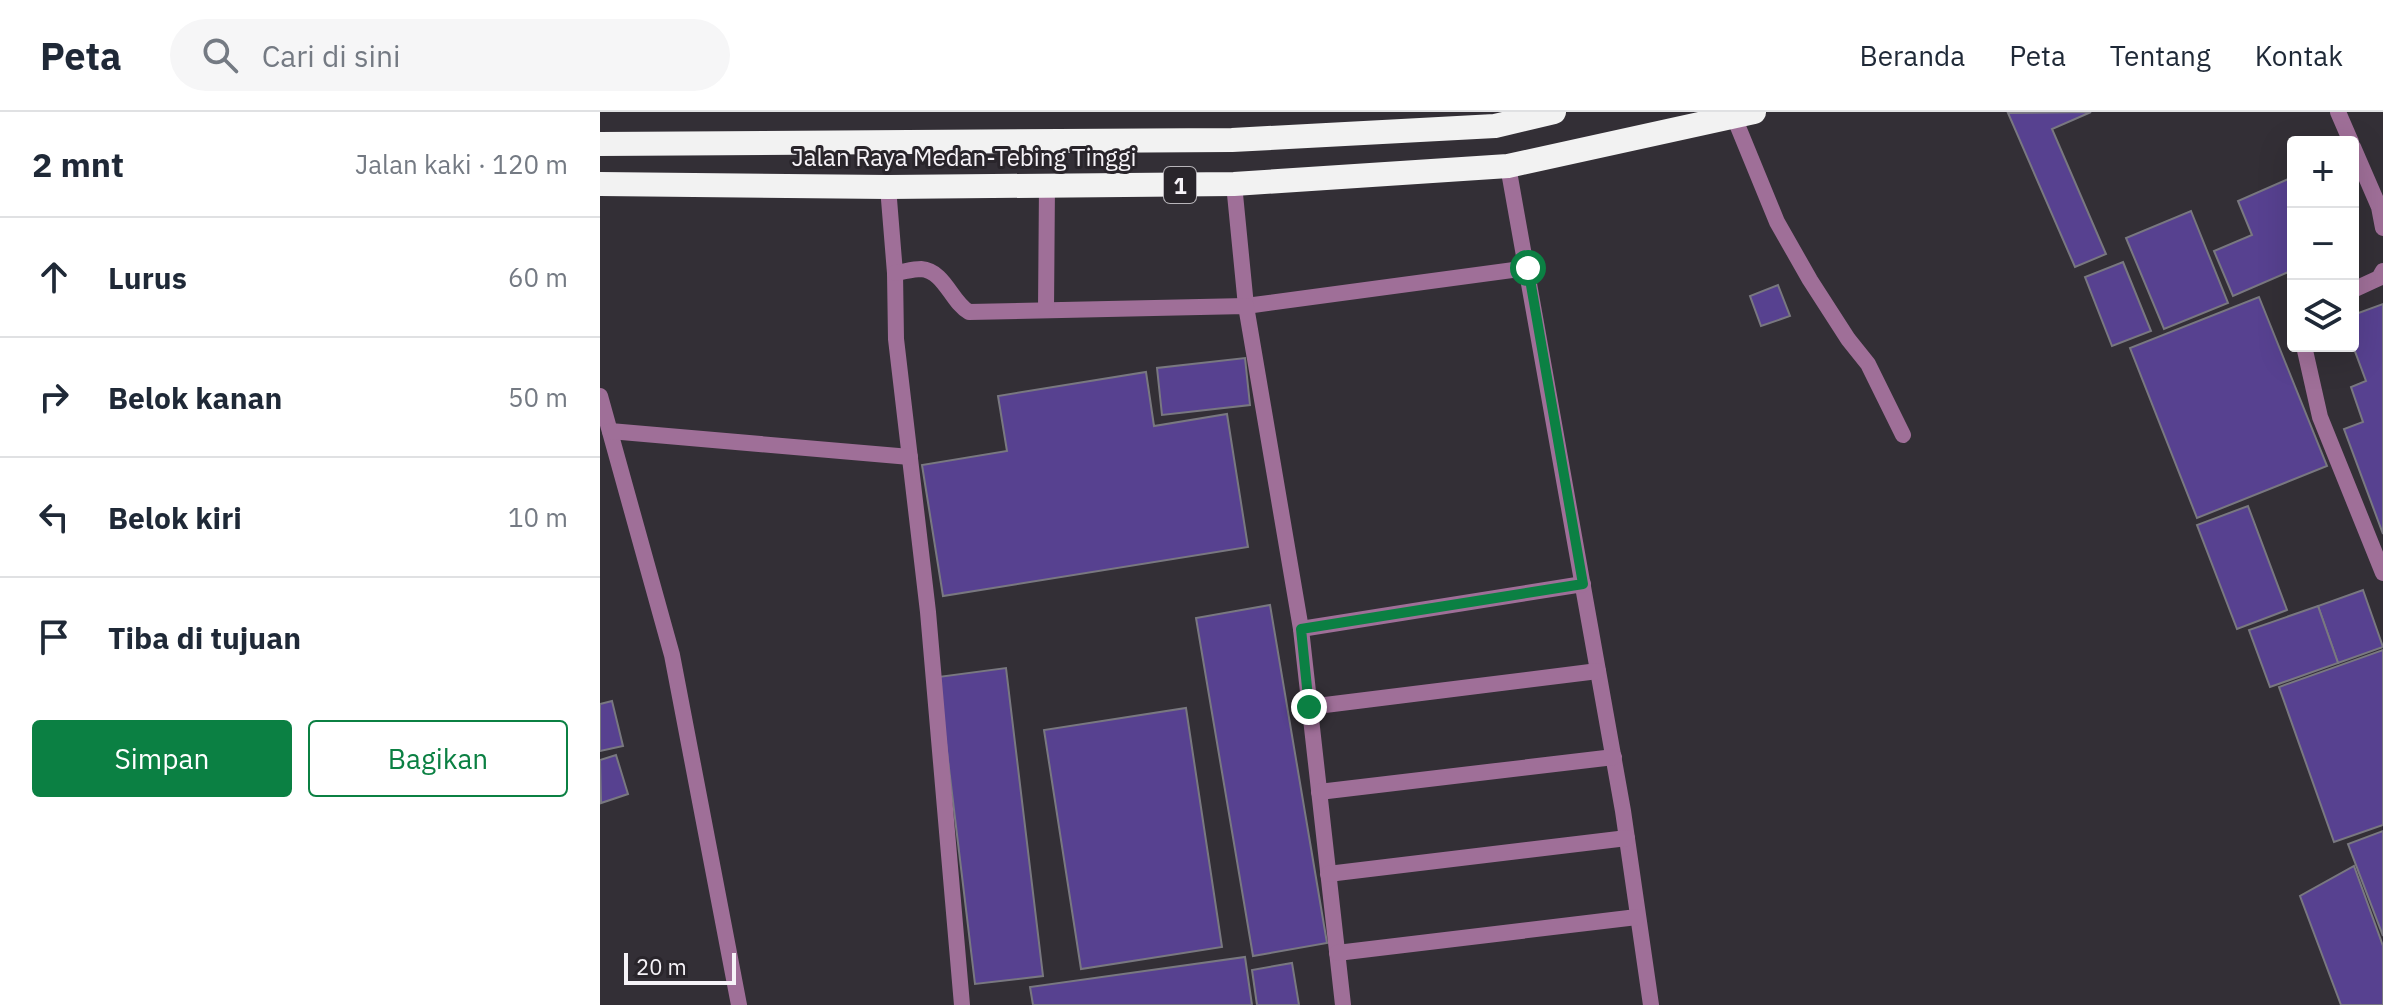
<!DOCTYPE html>
<html lang="id">
<head>
<meta charset="utf-8">
<style>
  :root { --surface:#fff; --page:#f6f6f7; --text:#1f2937; --muted:#747a83; --line:#e0e1e3; --accent:#0b8043 }
  body { margin:0; font-family:"IBM Plex Sans",sans-serif; background:var(--page); color:var(--text) }
  .controls { position:absolute; right:24px; top:24px; display:grid; overflow:hidden; border-radius:8px; box-shadow:0 8px 32px #0002 }
  .controls button { width:72px; height:72px; display:grid; place-items:center; padding:0; border:0; border-bottom:2px solid var(--line); background:var(--surface); color:var(--text); font:40px sans-serif }
  .scale { position:absolute; left:24px; bottom:20px; width:112px; box-sizing:border-box; padding-left:8px; border:4px solid #f6f3f8; border-top:0; font-size:22px; line-height:28px; white-space:nowrap; color:#f6f3f8; -webkit-text-stroke:6px #29252b; paint-order:stroke }
  .stop { position:absolute; width:24px; height:24px; margin:-18px; border:6px solid #0b8043; border-radius:50%; background:#fff }
  .stop.end { background:#0b8043; border-color:#fff; box-shadow:0 2px 8px #0008 }
  .list { margin:0; padding:0; list-style:none }
  h2 { display:flex; justify-content:space-between; align-items:center; height:104px; margin:0; padding:0 32px; font-size:34px }
  h2 small { font-size:26px; font-weight:400; color:var(--muted) }
  .list li { display:grid; grid-template-columns:52px 1fr auto; gap:24px; align-items:center; box-sizing:border-box; height:120px; padding:0 32px; border-top:2px solid var(--line) }
  .list b { display:block; font-size:30px; white-space:nowrap }
  .list em { font-size:26px; font-style:normal; color:var(--muted) }
  .actions { display:flex; gap:16px; padding:24px 32px }
  .actions a { flex:1; padding:18px 0; border:2px solid var(--accent); border-radius:8px; text-align:center; font-size:28px; color:var(--accent) }
  .actions .main { background:var(--accent); color:#fff }
  .icon { flex:none; width:44px; height:44px; fill:none; stroke:currentColor; stroke-width:2; stroke-linecap:round; stroke-linejoin:round }
  .map { position:relative; flex:none; width:1783px; height:893px; overflow:hidden }
  header { display:flex; align-items:center; gap:48px; box-sizing:border-box; height:112px; padding:0 40px; background:var(--surface); border-bottom:2px solid var(--line) }
  header strong { font-size:38px }
  nav { display:flex; gap:44px; margin-inline-start:auto; font-size:28px }
  .search { width:560px; height:72px; background:var(--page); display:flex; align-items:center; gap:20px; box-sizing:border-box; padding:0 28px; border-radius:44px; color:var(--muted); font-size:30px }
  main { display:flex }
  aside { flex:1; background:var(--surface) }
  .map>svg:first-child { display:block }
</style>
</head>
<body>
<header>
<strong>Peta</strong>
<div class="search"><svg class="icon" aria-label="search" viewBox="0 0 24 24"><circle cx="10" cy="10" r="6"/><path d="M15 15l6 6"/></svg>Cari di sini</div>
<nav><a>Beranda</a><a>Peta</a><a>Tentang</a><a>Kontak</a></nav>
</header>
<main>
<aside>
<h2>2 mnt<small>Jalan kaki · 120 m</small></h2>
<ul class="list">
<li><svg class="icon" aria-label="ahead" viewBox="0 0 24 24"><path d="M12 20V5M6 11l6-6 6 6"/></svg><div><b>Lurus</b></div><em>60 m</em></li>
<li><svg class="icon" aria-label="right" viewBox="0 0 24 24"><path d="M7 20v-9h11M14 6l5 5-5 5"/></svg><div><b>Belok kanan</b></div><em>50 m</em></li>
<li><svg class="icon" aria-label="left" viewBox="0 0 24 24"><path d="M17 20v-9H6M10 6l-5 5 5 5"/></svg><div><b>Belok kiri</b></div><em>10 m</em></li>
<li><svg class="icon" aria-label="arrive" viewBox="0 0 24 24"><path d="M6 21V4h12l-3 4 3 4H6"/></svg><div><b>Tiba di tujuan</b></div></li>
</ul>
<div class="actions"><a class="main">Simpan</a><a>Bagikan</a></div>
</aside>
<div class="map">
<svg width="1783" height="893" viewBox="0 0 1783 893">
  <rect width="100%" height="100%" fill="#332f36"/>
  <!-- building -->
  <g fill="#574190" stroke="#797880" stroke-width="2">
    <path d="M 1491,0 L 1452,17 L 1506,142 L 1475,155 L 1408,1 Z"/>
    <path d="M 1693,65 L 1693,158 L 1633,184 L 1614,139 L 1652,123 L 1638,89 Z"/>
    <path d="M 1591,99 L 1628,191 L 1564,217 L 1526,126 Z"/>
    <path d="M 1523,150 L 1551,219 L 1512,234 L 1485,165 Z"/>
    <path d="M 1178,173 L 1190,204 L 1161,214 L 1150,184 Z"/>
    <path d="M 1659,185 L 1727,354 L 1597,406 L 1530,236 Z"/>
    <path d="M 1783,192 L 1783,422 L 1744,317 L 1763,310 L 1751,275 L 1766,269 L 1753,234 L 1753,203 Z"/>
    <path d="M 645,246 L 650,293 L 562,303 L 557,256 Z"/>
    <path d="M 546,260 L 554,314 L 627,302 L 648,435 L 343,484 L 322,353 L 407,339 L 398,284 Z"/>
    <path d="M 1648,394 L 1687,498 L 1637,517 L 1597,413 Z"/>
    <path d="M 1763,478 L 1783,535 L 1738,551 L 1718,494 Z"/>
    <path d="M 670,493 L 727,831 L 653,844 L 596,506 Z"/>
    <path d="M 1718,494 L 1738,551 L 1670,575 L 1649,518 Z"/>
    <path d="M 1783,538 L 1783,713 L 1734,730 L 1679,575 Z"/>
    <path d="M 406,556 L 443,864 L 375,872 L 338,565 Z"/>
    <path d="M 12,589 L 23,634 L 0,639 L 0,592 Z"/>
    <path d="M 586,596 L 622,835 L 481,857 L 444,618 Z"/>
    <path d="M 16,643 L 28,682 L 1,691 L 0,648 Z"/>
    <path d="M 1783,719 L 1783,824 L 1748,732 Z"/>
    <path d="M 1754,754 L 1783,834 L 1783,893 L 1741,893 L 1700,784 Z"/>
    <path d="M 645,845 L 652,893 L 433,893 L 430,875 Z"/>
    <path d="M 692,851 L 699,893 L 657,893 L 652,858 Z"/>
  </g>
  <g fill="none" stroke-linecap="round" stroke-linejoin="round">
    <!-- lane -->
    <g stroke="#9f6f98" stroke-width="16">
      <path d="M 1738,0 L 1751,30"/>
      <path d="M 1134,5 L 1177,110 L 1210,168 L 1248,227 L 1268,252 L 1303,323"/>
      <path d="M 1753,35 L 1779,95 L 1783,116"/>
      <path d="M 908,54 L 1023,699 L 1051,893"/>
      <path d="M 634,72 L 646,194 L 928,156"/>
      <path d="M 288,75 L 295,161 L 296,227 L 328,500 L 362,893"/>
      <path d="M 295,161 C 303,160 313,157 321,157 C 345,159 351,190 369,200 L 646,194 L 701,517 L 743,893"/>
      <path d="M 1753,178 L 1779,166 L 1783,159"/>
      <path d="M 446,198 L 447,73"/>
      <path d="M 1704,234 L 1720,305 L 1783,461"/>
      <path d="M 0,284 L 72,543 L 139,893"/>
      <path d="M 10,319 L 310,345"/>
      <path d="M 701,517 L 983,472"/>
      <path d="M 709,595 L 998,559"/>
      <path d="M 719,680 L 1014,645"/>
      <path d="M 728,762 L 1027,726"/>
      <path d="M 737,841 L 1037,805"/>
    </g>
    <!-- highway -->
    <g stroke="#f2f2f2" stroke-width="24">
      <path d="M 0,32 L 632,28 L 895,14 L 954,0"/>
      <path d="M 0,72 L 288,75 L 634,72 L 908,54 L 1154,0"/>
    </g>
  </g>
  <g fill="none" stroke-linecap="round" stroke-linejoin="round">
    <!-- route -->
    <path stroke="#0b8043" stroke-width="10" d="M 709,595 L 701,517 L 983,472 L 928,156"/>
  </g>
  <g text-anchor="middle" dominant-baseline="central" stroke-width="6" stroke-linejoin="round" paint-order="stroke">
    <!-- shield labels -->
    <rect fill="#29252b" stroke="#b8b5ba" stroke-width="2" x="564" y="55" width="32" height="36" rx="6"/>
    <g font-size="22" font-weight="bold" fill="#f6f3f8">
      <text x="580" y="73">1</text>
    </g>
    <!-- street labels -->
    <g font-size="24" fill="#f6f3f8" stroke="#29252b">
      <text x="364" y="45">Jalan Raya Medan-Tebing Tinggi</text>
    </g>
  </g>
</svg>
<div class="controls">
<button>+</button>
<button>−</button>
<button><svg class="icon" aria-label="layers" viewBox="0 0 24 24"><path d="M12 4l9 5-9 5-9-5zM3 14l9 5 9-5"/></svg></button>
</div>
<div class="scale">20 m</div>
<div class="stop" style="left:928px;top:156px"></div>
<div class="stop end" style="left:709px;top:595px"></div>
</div>
</main>
</body>
</html>
